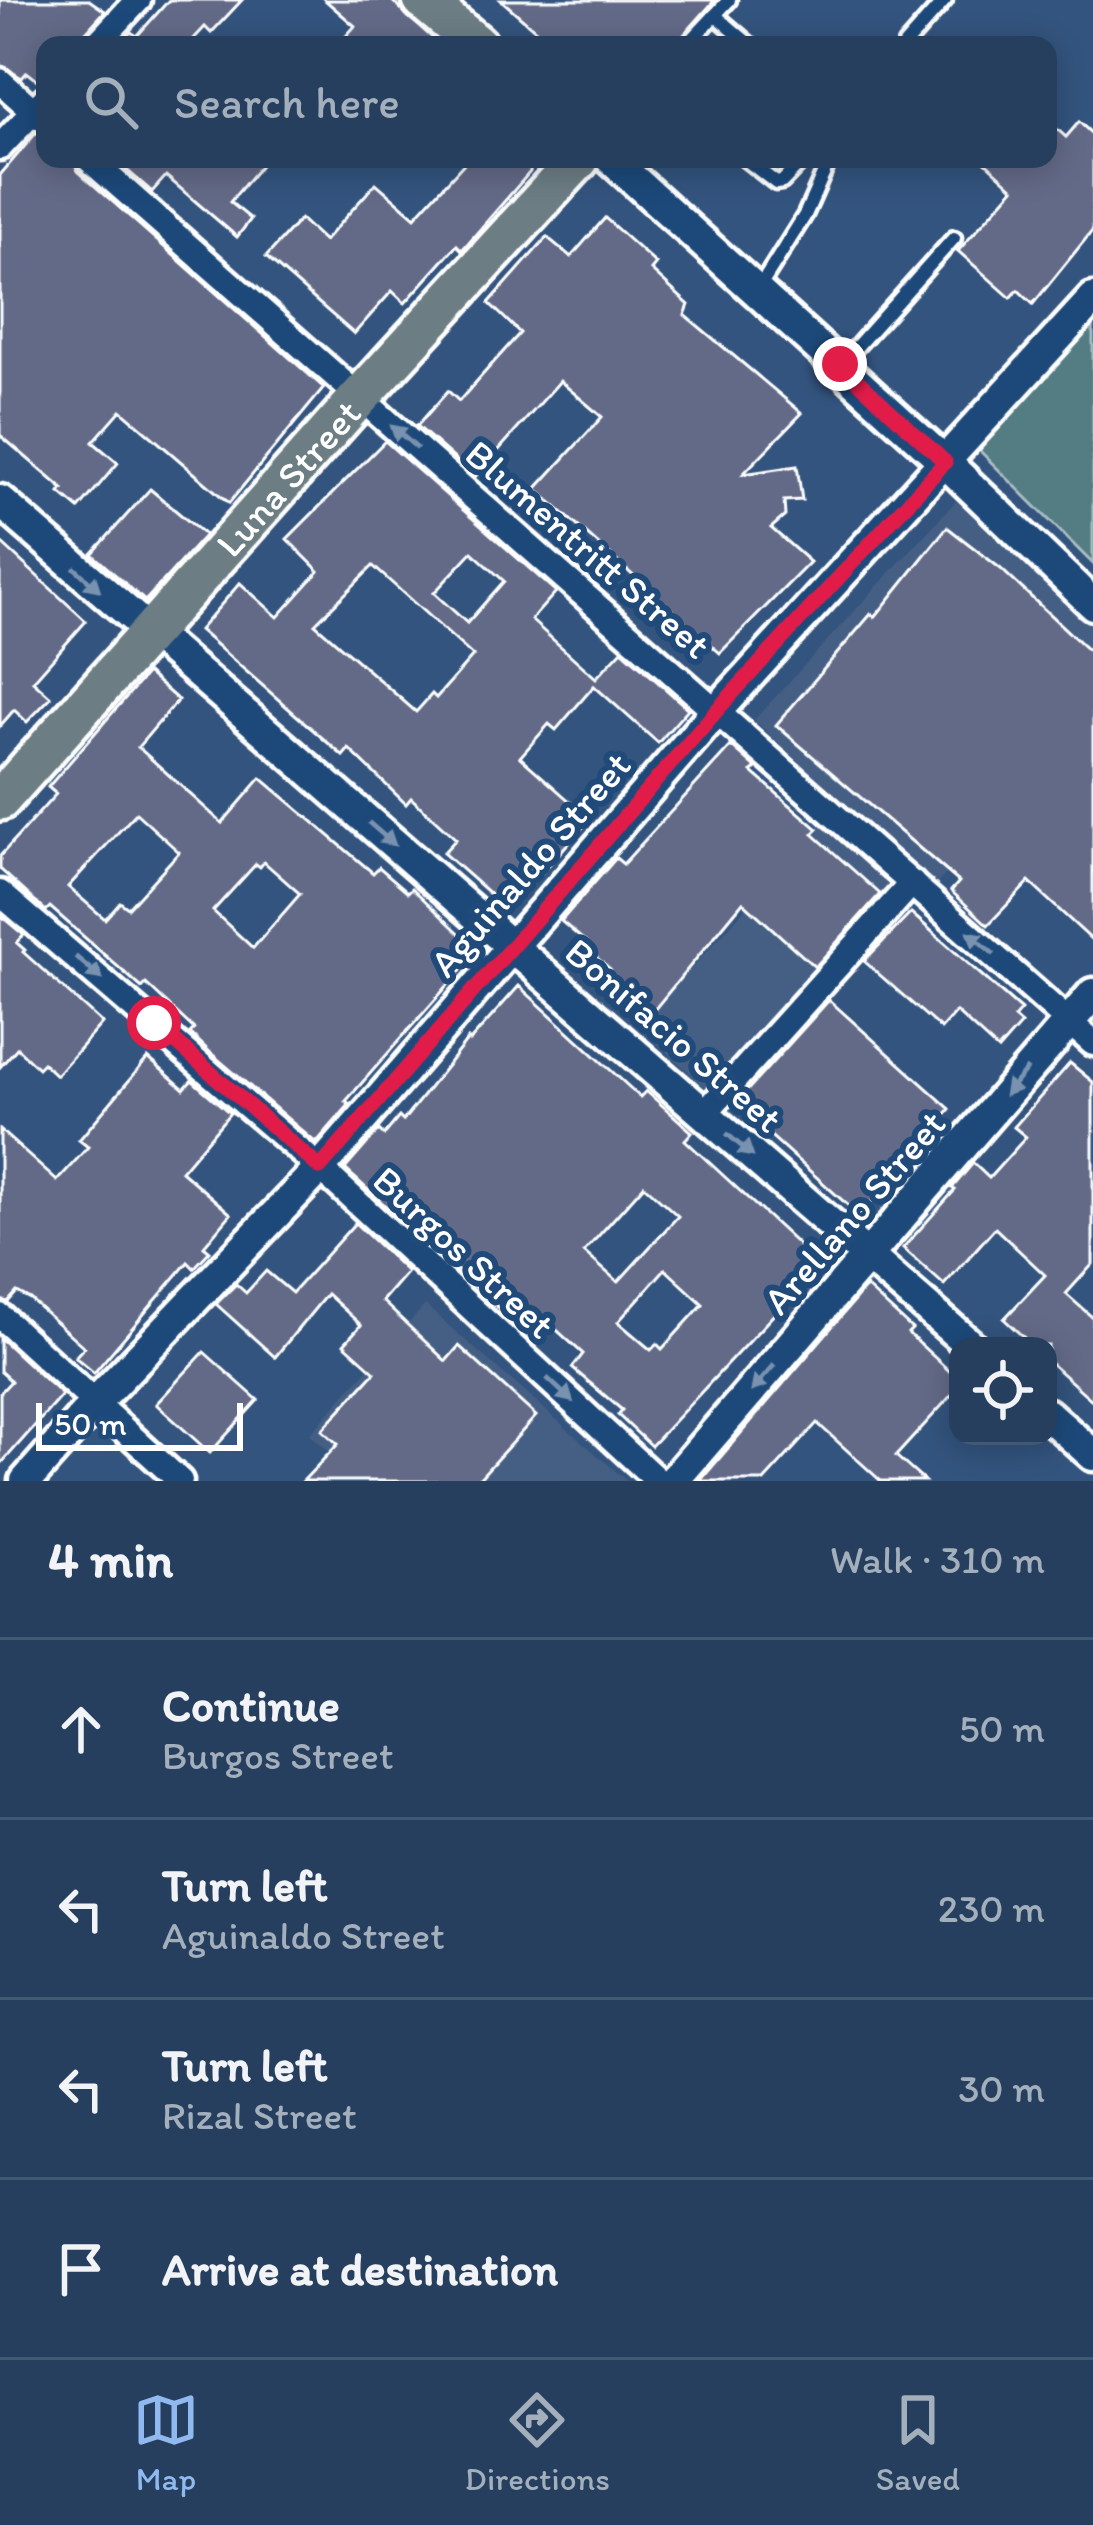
<!DOCTYPE html>
<html lang="en">
<head>
<meta charset="utf-8">
<style>
  :root { --surface:#263f5e; --page:#324a67; --text:#f1f3f6; --muted:#a4afbc; --line:#425873; --accent:#90b9f0 }
  body { margin:0; font-family:Itim,sans-serif; background:var(--page); color:var(--text) }
  .controls { position:absolute; right:36px; bottom:36px; display:grid; overflow:hidden; border-radius:24px; box-shadow:0 6px 30px #0003 }
  .controls button { width:108px; height:108px; display:grid; place-items:center; padding:0; border:0; border-bottom:3px solid var(--line); background:var(--surface); color:var(--text); font:60px sans-serif }
  .scale { position:absolute; left:36px; bottom:30px; width:207px; box-sizing:border-box; padding-left:12px; border:6px solid #fff; border-top:0; font-size:33px; line-height:42px; white-space:nowrap; color:#fff; -webkit-text-stroke:9px #1f4a7a; paint-order:stroke }
  .stop { position:absolute; width:36px; height:36px; margin:-27px; border:9px solid #e11d48; border-radius:50%; background:#fff }
  .stop.end { background:#e11d48; border-color:#fff; box-shadow:0 3px 12px #0008 }
  .list { margin:0; padding:0; list-style:none }
  h2 { display:flex; justify-content:space-between; align-items:center; height:156px; margin:0; padding:0 48px; font-size:51px }
  h2 small { font-size:39px; font-weight:400; color:var(--muted) }
  .list li { display:grid; grid-template-columns:78px 1fr auto; gap:36px; align-items:center; box-sizing:border-box; height:180px; padding:0 48px; border-top:3px solid var(--line) }
  .list b { display:block; font-size:45px; white-space:nowrap }
  .list p { margin:0; font-size:39px; white-space:nowrap; color:var(--muted) }
  .list em { font-size:39px; font-style:normal; color:var(--muted) }
  .icon { flex:none; width:66px; height:66px; fill:none; stroke:currentColor; stroke-width:2; stroke-linecap:round; stroke-linejoin:round }
  .map { position:relative; flex:none; width:1093px; height:1481px; overflow:hidden }
  .search { position:absolute; background:var(--surface); box-shadow:0 6px 30px #0003; left:36px; right:36px; top:36px; height:132px; display:flex; align-items:center; gap:30px; box-sizing:border-box; padding:0 42px; border-radius:24px; color:var(--muted); font-size:45px }
  .sheet { height:876px; background:var(--surface) }
  nav { display:flex; justify-content:space-around; align-items:center; box-sizing:border-box; height:168px; border-top:3px solid var(--line); background:var(--surface); font-size:33px; color:var(--muted) }
  nav a { display:grid; justify-items:center; gap:6px }
  nav .on { color:var(--accent) }
  .map>svg:first-child { display:block }
</style>
</head>
<body>
<div class="map">
<svg width="1093" height="1481" viewBox="0 0 1093 1481">
  <rect width="100%" height="100%" fill="#33547e"/>
  <filter id="ink" filterUnits="userSpaceOnUse"><feTurbulence type="fractalNoise" baseFrequency=".00833" numOctaves="2"/><feDisplacementMap in="SourceGraphic" scale="24" xChannelSelector="R" yChannelSelector="G"/><feConvolveMatrix kernelMatrix="1 2 1 2 8 2 1 2 1" color-interpolation-filters="sRGB"/></filter>
  <g filter="url(#ink)">
    <!-- built -->
    <g fill="#455e84">
      <path d="M 956,501 L 1093,628 L 1093,710 L 934,887 L 754,720 Z"/>
      <path d="M 823,822 L 898,890 L 714,1095 L 639,1027 Z"/>
      <path d="M 425,1305 L 627,1481 L 361,1481 L 310,1434 Z"/>
    </g>
    <!-- green -->
    <path fill="#537c83" stroke="#a9bec1" stroke-width="3" d="M 1093,319 L 1093,564 L 977,448 Z"/>
    <!-- building -->
    <g fill="#636b87" stroke="#fff" stroke-width="3" fill-rule="evenodd">
      <path d="M 0,0 L 89,0 L 105,11 L 84,34 L 80,45 L 45,45 L 45,83 L 41,83 L 27,72 L 22,78 L 0,65 Z"/>
      <path d="M 169,0 L 242,0 L 211,33 L 205,27 L 188,45 L 119,45 L 131,32 L 137,36 Z"/>
      <path d="M 325,0 L 391,0 L 440,45 L 338,45 L 355,26 Z"/>
      <path d="M 501,0 L 715,0 L 675,45 L 553,45 Z"/>
      <path d="M 1048,121 L 1066,137 L 1079,122 L 1093,135 L 1093,230 L 1033,304 L 1018,290 L 1011,298 L 958,251 L 1014,188 L 982,159 L 1048,159 Z"/>
      <path d="M 36,133 L 45,135 L 45,159 L 73,159 L 78,171 L 324,388 L 229,503 L 121,410 L 93,442 L 118,463 L 79,509 L 60,493 L 63,489 L 0,435 L 0,175 Z"/>
      <path d="M 114,159 L 266,159 L 230,202 L 251,219 L 237,237 L 166,176 L 152,192 Z"/>
      <path d="M 468,159 L 531,159 L 530,172 L 462,250 L 457,245 L 405,303 L 392,291 L 354,334 L 266,257 L 300,219 L 324,241 L 376,183 L 415,217 Z"/>
      <path d="M 605,218 L 656,264 L 651,270 L 689,305 L 685,315 L 802,413 L 743,474 L 797,466 L 802,500 L 784,501 L 785,516 L 771,528 L 810,562 L 720,653 L 536,489 L 602,417 L 560,381 L 475,477 L 417,426 L 448,391 L 459,401 L 520,333 L 489,303 L 547,237 L 571,257 Z"/>
      <path d="M 385,441 L 556,592 L 531,620 L 596,678 L 622,650 L 688,709 L 658,743 L 594,686 L 556,730 L 549,724 L 520,757 L 590,819 L 526,890 L 520,884 L 508,897 L 498,888 L 492,896 L 443,853 L 456,839 L 411,798 L 406,804 L 349,749 L 343,756 L 199,630 L 240,583 L 278,617 L 319,571 L 287,539 ZM 472,552 L 504,581 L 467,623 L 434,593 ZM 373,566 L 473,656 L 436,698 L 432,694 L 416,712 L 315,624 Z"/>
      <path d="M 150,489 L 205,535 L 145,601 L 92,554 Z"/>
      <path d="M 947,527 L 1001,569 L 1093,655 L 1093,941 L 1029,882 L 988,925 L 951,891 L 959,882 L 776,725 L 871,614 L 875,617 Z"/>
      <path d="M 0,542 L 86,621 L 33,681 L 51,697 L 27,722 L 14,710 L 0,726 Z"/>
      <path d="M 147,673 L 178,700 L 138,747 L 222,823 L 261,778 L 373,873 L 379,867 L 408,892 L 412,888 L 478,951 L 346,1101 L 350,1104 L 316,1143 L 213,1055 L 190,1033 L 194,1029 L 146,984 L 142,988 L 50,907 L 46,911 L 0,869 L 0,856 L 56,794 L 48,787 ZM 136,813 L 179,852 L 128,908 L 120,902 L 105,919 L 68,887 ZM 264,862 L 300,894 L 253,948 L 213,911 L 256,864 L 260,867 Z"/>
      <path d="M 731,746 L 756,768 L 752,772 L 818,829 L 813,834 L 880,894 L 815,967 L 743,902 L 654,1010 L 608,973 L 610,969 L 586,949 L 589,945 L 561,921 L 616,858 L 623,864 Z"/>
      <path d="M 911,913 L 1021,1010 L 1014,1018 L 1021,1024 L 998,1050 L 956,1012 L 941,1029 L 864,961 Z"/>
      <path d="M 0,915 L 24,935 L 17,943 L 25,950 L 23,952 L 102,1023 L 56,1075 L 43,1063 L 38,1068 L 17,1048 L 0,1067 Z"/>
      <path d="M 519,986 L 640,1097 L 646,1091 L 692,1132 L 685,1140 L 820,1265 L 651,1446 L 618,1415 L 622,1410 L 572,1368 L 583,1354 L 549,1323 L 534,1340 L 345,1169 L 379,1130 L 384,1135 L 399,1117 L 403,1121 L 468,1039 L 470,1041 ZM 644,1185 L 678,1216 L 618,1282 L 584,1252 ZM 665,1269 L 703,1304 L 662,1349 L 657,1344 L 651,1350 L 618,1322 Z"/>
      <path d="M 829,1000 L 950,1109 L 860,1216 L 735,1104 Z"/>
      <path d="M 148,1058 L 184,1089 L 192,1080 L 230,1113 L 181,1171 L 231,1214 L 204,1246 L 210,1251 L 194,1268 L 188,1262 L 94,1373 L 75,1357 L 84,1347 L 30,1299 L 17,1292 L 8,1302 L 0,1300 L 0,1130 L 57,1181 L 88,1147 L 79,1140 Z"/>
      <path d="M 1070,1063 L 1093,1082 L 1093,1264 L 1066,1294 L 1093,1318 L 1093,1401 L 1048,1361 L 1048,1346 L 1033,1346 L 1004,1319 L 1045,1275 L 995,1228 L 944,1285 L 903,1248 L 955,1190 L 952,1188 L 973,1163 L 989,1178 L 1026,1137 L 1014,1127 Z"/>
      <path d="M 355,1223 L 407,1272 L 382,1301 L 446,1361 L 459,1346 L 536,1416 L 477,1481 L 303,1481 L 338,1444 L 322,1430 L 375,1372 L 344,1344 L 361,1325 L 327,1294 L 275,1357 L 216,1304 L 236,1284 L 246,1293 L 266,1271 L 292,1293 Z"/>
      <path d="M 866,1287 L 912,1329 L 908,1333 L 958,1379 L 958,1388 L 896,1456 L 924,1481 L 881,1481 L 817,1423 L 764,1481 L 700,1481 Z"/>
      <path d="M 0,1338 L 62,1395 L 0,1465 L 0,1393 L 11,1381 L 0,1371 Z"/>
      <path d="M 204,1352 L 258,1400 L 210,1453 L 156,1404 Z"/>
    </g>
    <g fill="none" stroke-linecap="round" stroke-linejoin="round">
      <!-- service casing -->
      <g stroke="#fff" stroke-width="21">
        <g id="service">
          <path d="M 715,15 L 750,45"/>
          <path d="M 687,45 L 729,0"/>
          <path d="M 905,45 L 945,0"/>
          <path d="M 745,159 L 776,183 L 782,182 L 804,159"/>
          <path d="M 758,290 L 805,215 L 830,159"/>
          <path d="M 841,364 L 954,238"/>
        </g>
      </g>
      <!-- minor casing -->
      <g stroke="#fff" stroke-width="33">
        <g id="minor">
          <path d="M 96,45 L 138,0"/>
          <path d="M 0,81 L 43,119"/>
          <path d="M 0,147 L 45,99"/>
          <path d="M 89,159 L 1093,1043"/>
          <path d="M 0,893 L 320,1168 L 658,1481"/>
          <path d="M 704,1114 L 912,883"/>
          <path d="M 0,1316 L 180,1481"/>
        </g>
      </g>
      <!-- tertiary casing -->
      <g stroke="#fff" stroke-width="39">
        <g id="tertiary">
          <path d="M 611,159 L 945,462 L 1093,604"/>
          <path d="M 0,501 L 971,1346"/>
          <path d="M 1048,1415 L 1093,1455"/>
          <path d="M 26,1481 L 96,1402 L 320,1168 L 718,709 L 1093,299"/>
          <path d="M 673,1481 L 1093,994"/>
        </g>
      </g>
      <!-- primary casing -->
      <g stroke="#fff" stroke-width="48">
        <g id="primary">
          <path d="M 423,0 L 477,45"/>
          <path id="s1" d="M 0,800 L 359,398 L 579,159"/>
        </g>
      </g>
      <!-- service -->
      <use href="#service" stroke="#1f4a7a" stroke-width="12"/>
      <!-- minor -->
      <use href="#minor" stroke="#1f4a7a" stroke-width="24"/>
      <!-- tertiary -->
      <use href="#tertiary" stroke="#1f4a7a" stroke-width="30"/>
      <!-- primary -->
      <use href="#primary" stroke="#6c7e84" stroke-width="39"/>
    </g>
    <!-- one-way arrows -->
    <defs><path id="oneway-solid" d="M-6-.8H1V-3.2L6.5 0L1 3.2V.8H-6Z" transform="scale(3)"/></defs>
    <g fill="#7992af">
      <use href="#oneway-solid" transform="translate(404 437) rotate(-139)"/>
      <use href="#oneway-solid" transform="translate(87 579) rotate(42)"/>
      <use href="#oneway-solid" transform="translate(382 834) rotate(41)"/>
      <use href="#oneway-solid" transform="translate(981 943) rotate(-139)"/>
      <use href="#oneway-solid" transform="translate(89 968) rotate(40)"/>
      <use href="#oneway-solid" transform="translate(1016 1082) rotate(130)"/>
      <use href="#oneway-solid" transform="translate(740 1145) rotate(41)"/>
      <use href="#oneway-solid" transform="translate(763 1378) rotate(131)"/>
      <use href="#oneway-solid" transform="translate(560 1390) rotate(43)"/>
    </g>
  </g>
  <g fill="none" stroke-linecap="round" stroke-linejoin="round" filter="url(#ink)">
    <!-- route -->
    <path stroke="#e11d48" stroke-width="15" d="M 154,1023 L 320,1168 L 718,709 L 945,462 L 840,364"/>
  </g>
  <g text-anchor="middle" dominant-baseline="central" stroke-width="12" stroke-linejoin="round" paint-order="stroke">
    <!-- street labels -->
    <g font-size="39" fill="#fff" stroke="#1f4a7a">
      <text stroke="none"><textPath href="#s1" startOffset="432">Luna Street</textPath></text>
      <text transform="translate(588 549) rotate(41)">Blumentritt Street</text>
      <text transform="translate(530 864) rotate(-49)">Aguinaldo Street</text>
      <text transform="translate(674 1035) rotate(41)">Bonifacio Street</text>
      <text transform="translate(854 1212) rotate(-49)">Arellano Street</text>
      <text transform="translate(464 1252) rotate(43)">Burgos Street</text>
    </g>
  </g>
</svg>
<div class="controls">
<button><svg class="icon" aria-label="locate" viewBox="0 0 24 24"><circle cx="12" cy="12" r="6"/><path d="M12 2v4M12 18v4M2 12h4M18 12h4"/></svg></button>
</div>
<div class="scale">50 m</div>
<div class="stop" style="left:154px;top:1023px"></div>
<div class="stop end" style="left:840px;top:364px"></div>
<div class="search"><svg class="icon" aria-label="search" viewBox="0 0 24 24"><circle cx="10" cy="10" r="6"/><path d="M15 15l6 6"/></svg>Search here</div>
</div>
<section class="sheet">
<h2>4 min<small>Walk · 310 m</small></h2>
<ul class="list">
<li><svg class="icon" aria-label="ahead" viewBox="0 0 24 24"><path d="M12 20V5M6 11l6-6 6 6"/></svg><div><b>Continue</b><p>Burgos Street</p></div><em>50 m</em></li>
<li><svg class="icon" aria-label="left" viewBox="0 0 24 24"><path d="M17 20v-9H6M10 6l-5 5 5 5"/></svg><div><b>Turn left</b><p>Aguinaldo Street</p></div><em>230 m</em></li>
<li><svg class="icon" aria-label="left" viewBox="0 0 24 24"><path d="M17 20v-9H6M10 6l-5 5 5 5"/></svg><div><b>Turn left</b><p>Rizal Street</p></div><em>30 m</em></li>
<li><svg class="icon" aria-label="arrive" viewBox="0 0 24 24"><path d="M6 21V4h12l-3 4 3 4H6"/></svg><div><b>Arrive at destination</b></div></li>
</ul>
</section>
<nav>
<a class="on"><svg class="icon" aria-label="map" viewBox="0 0 24 24"><path d="M3 6l6-2 6 2 6-2v14l-6 2-6-2-6 2zM9 4v14M15 6v14"/></svg>Map</a>
<a><svg class="icon" aria-label="directions" viewBox="0 0 24 24"><path d="M12 3l9 9-9 9-9-9zM9 14v-3h6M13 9l2 2-2 2"/></svg>Directions</a>
<a><svg class="icon" aria-label="saved" viewBox="0 0 24 24"><path d="M7 4h10v16l-5-4-5 4z"/></svg>Saved</a>
</nav>
</body>
</html>
